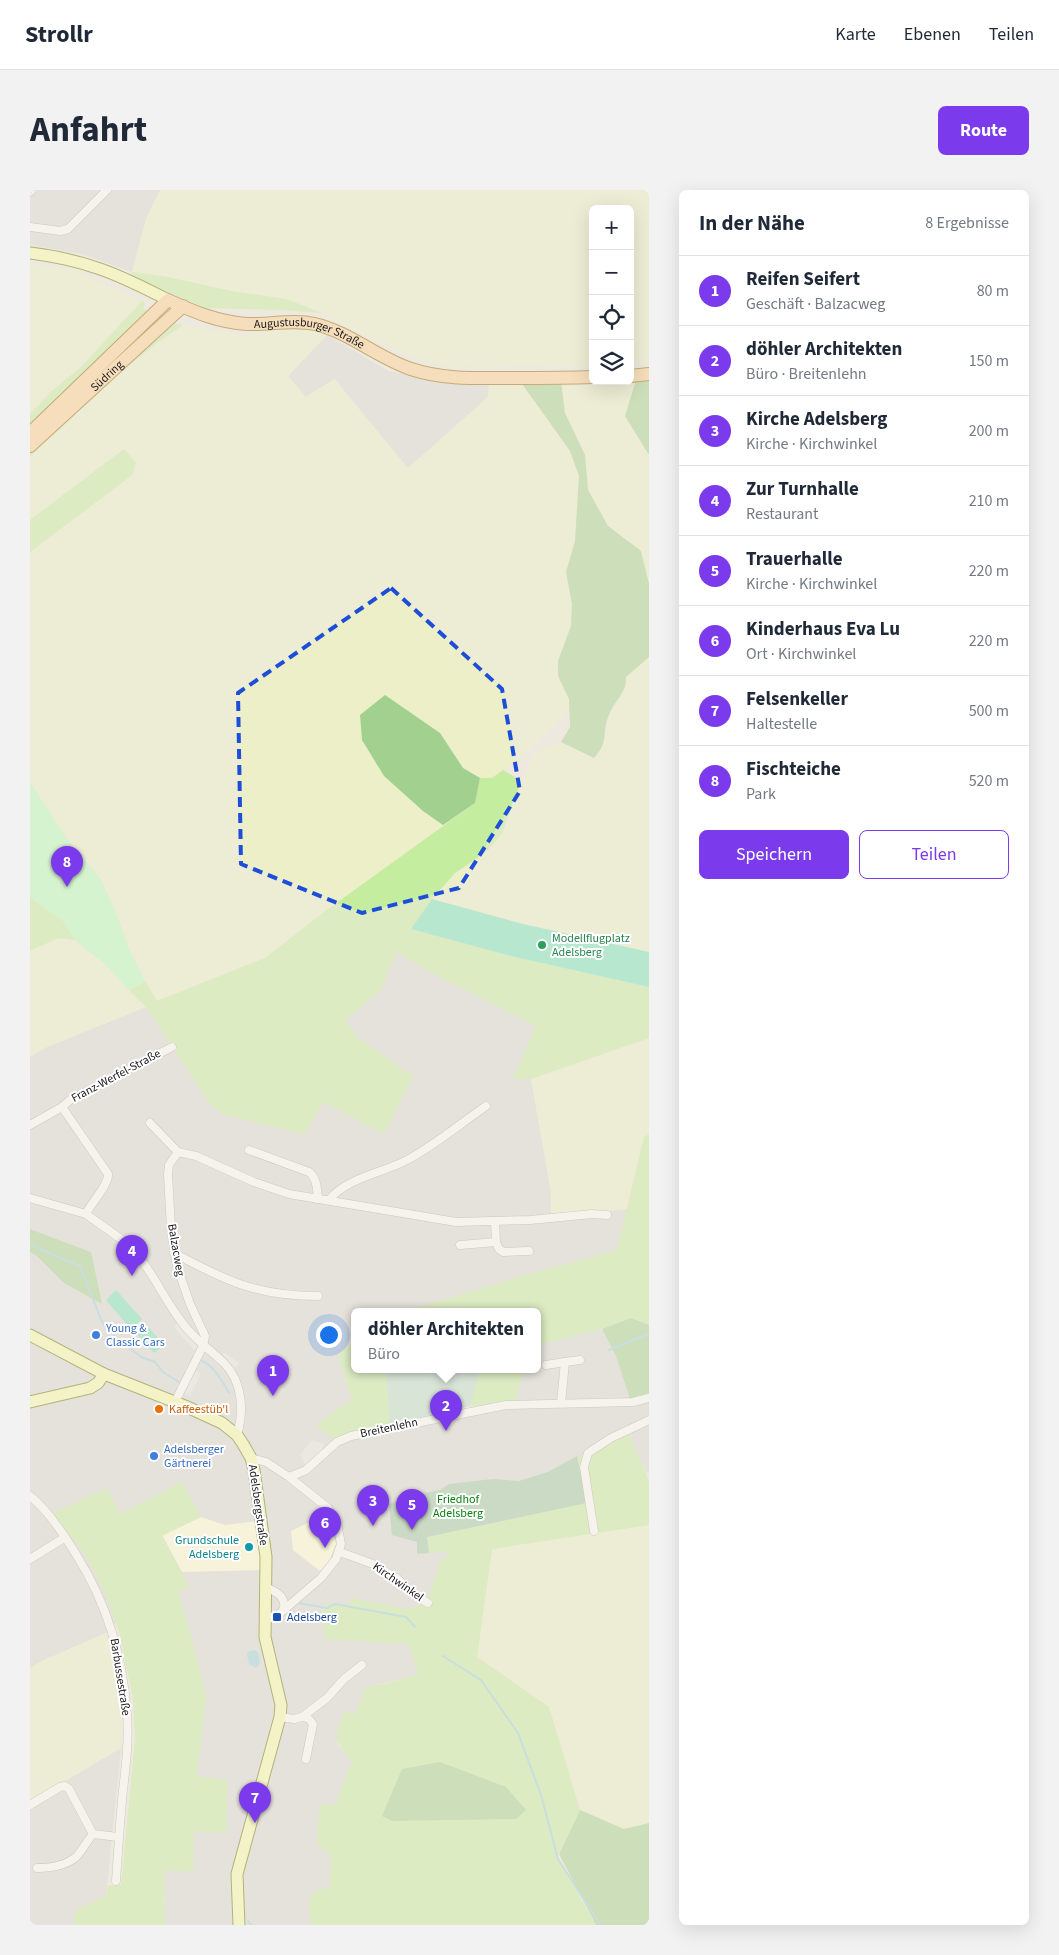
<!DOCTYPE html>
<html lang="de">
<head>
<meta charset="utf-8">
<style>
  :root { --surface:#fff; --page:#f2f2f3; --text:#1f2937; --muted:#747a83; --line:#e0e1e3; --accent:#7c3aed }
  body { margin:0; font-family:"Source Sans 3",sans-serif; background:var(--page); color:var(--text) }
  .controls { position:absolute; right:15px; top:15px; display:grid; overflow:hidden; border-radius:8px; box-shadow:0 5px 20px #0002 }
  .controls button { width:45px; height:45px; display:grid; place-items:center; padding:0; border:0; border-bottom:1px solid var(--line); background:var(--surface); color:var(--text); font:25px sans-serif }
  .you { position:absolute; left:298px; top:1144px; width:18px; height:18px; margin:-12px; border:4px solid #fff; border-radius:50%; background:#1a73e8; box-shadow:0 0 0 8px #1a73e833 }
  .badge { display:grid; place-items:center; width:32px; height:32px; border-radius:50%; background:var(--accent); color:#fff; font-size:16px; font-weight:700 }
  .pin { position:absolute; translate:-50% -41px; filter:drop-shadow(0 1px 2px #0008) }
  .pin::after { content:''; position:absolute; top:26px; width:18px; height:15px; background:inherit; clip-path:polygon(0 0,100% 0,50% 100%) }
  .popup { position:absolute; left:321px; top:1118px; width:190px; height:65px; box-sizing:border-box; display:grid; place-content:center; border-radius:8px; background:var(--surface); filter:drop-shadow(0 1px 4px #0005); font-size:16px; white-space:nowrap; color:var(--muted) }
  .popup b { font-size:19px; color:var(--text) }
  .popup::after { content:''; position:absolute; left:50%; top:100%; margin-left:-10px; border:10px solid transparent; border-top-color:var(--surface) }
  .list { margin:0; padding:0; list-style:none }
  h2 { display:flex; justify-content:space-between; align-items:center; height:65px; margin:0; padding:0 20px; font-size:21px }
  h2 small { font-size:16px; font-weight:400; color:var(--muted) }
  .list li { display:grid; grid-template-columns:32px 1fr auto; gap:15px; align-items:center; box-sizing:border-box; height:70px; padding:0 20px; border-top:1px solid var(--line) }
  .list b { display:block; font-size:19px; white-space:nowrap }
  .list p { margin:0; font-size:16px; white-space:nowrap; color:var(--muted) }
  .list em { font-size:16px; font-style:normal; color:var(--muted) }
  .actions { display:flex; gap:10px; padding:15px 20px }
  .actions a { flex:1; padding:11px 0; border:1px solid var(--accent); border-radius:8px; text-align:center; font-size:18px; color:var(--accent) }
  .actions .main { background:var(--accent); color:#fff }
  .icon { flex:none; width:28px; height:28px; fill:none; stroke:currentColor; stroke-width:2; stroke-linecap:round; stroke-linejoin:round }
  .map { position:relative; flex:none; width:619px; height:1735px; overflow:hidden; border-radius:8px }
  header { display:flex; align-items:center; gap:30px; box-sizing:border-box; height:70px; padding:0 25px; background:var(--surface); border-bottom:1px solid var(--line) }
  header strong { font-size:24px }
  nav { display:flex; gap:28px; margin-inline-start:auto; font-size:18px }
  .intro { display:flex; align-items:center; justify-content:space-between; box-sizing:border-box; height:120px; padding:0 30px }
  h1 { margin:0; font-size:35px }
  .button { padding:12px 22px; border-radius:8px; background:var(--accent); color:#fff; font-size:18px; font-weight:700 }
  main { display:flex; gap:30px; padding:0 30px }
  aside { flex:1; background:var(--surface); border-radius:8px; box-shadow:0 5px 20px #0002 }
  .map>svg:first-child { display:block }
</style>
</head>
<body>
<header>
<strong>Strollr</strong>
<nav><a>Karte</a><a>Ebenen</a><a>Teilen</a></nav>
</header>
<div class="intro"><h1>Anfahrt</h1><a class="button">Route</a></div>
<main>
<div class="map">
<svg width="619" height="1735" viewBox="0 0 619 1735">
  <rect width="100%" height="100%" fill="#eee9df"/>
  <!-- residential -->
  <g fill="#d9d7d7">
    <path d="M 0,0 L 130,0 L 116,29 L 102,82 L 52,64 L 0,55 Z"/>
    <path d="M 297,145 L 358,181 L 428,194 L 459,195 L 458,207 L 378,279 L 305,189 L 275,207 L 258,186 Z"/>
    <path d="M 366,761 L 406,785 L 506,836 L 483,889 L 501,889 L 521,1002 L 521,1027 L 597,1019 L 587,1060 L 489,1087 L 373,1122 L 325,1122 L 325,1149 L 308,1166 L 322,1209 L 322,1248 L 488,1217 L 487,1206 L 494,1180 L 507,1180 L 507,1155 L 572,1139 L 586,1166 L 602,1216 L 619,1211 L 619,1282 L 616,1283 L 599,1244 L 556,1313 L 418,1361 L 418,1365 L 395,1416 L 391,1414 L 377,1419 L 321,1408 L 320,1417 L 295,1449 L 379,1454 L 389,1485 L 337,1497 L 325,1524 L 314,1522 L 307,1554 L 322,1571 L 305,1615 L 290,1614 L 301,1666 L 300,1697 L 286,1701 L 278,1710 L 281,1735 L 135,1735 L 134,1680 L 164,1641 L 197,1643 L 167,1586 L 176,1507 L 160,1441 L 148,1402 L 159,1396 L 90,1324 L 23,1324 L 54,1363 L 74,1400 L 86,1431 L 81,1441 L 14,1470 L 0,1478 L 0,1062 L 7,1066 L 61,1062 L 0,1039 L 0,867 L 17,857 L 116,817 L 179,913 L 293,911 L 354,944 L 383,886 L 327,848 L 315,830 L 351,800 Z"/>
    <path d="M 91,1558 L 76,1706 L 46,1720 L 44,1735 L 0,1735 L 0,1612 Z"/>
  </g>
  <!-- education -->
  <g fill="#ffffd6">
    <path d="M 296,1324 L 300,1330 L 306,1354 L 299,1371 L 290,1381 L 263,1360 L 261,1341 Z"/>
    <path d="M 171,1327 L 195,1335 L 227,1331 L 231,1380 L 152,1382 L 132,1345 Z"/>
  </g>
  <!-- farmland -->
  <g fill="#ecefc7">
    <path d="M 130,0 L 619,0 L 619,173 L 600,175 L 600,19 L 563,19 L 563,176 L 417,177 L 381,167 L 343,150 L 292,123 L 256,109 L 201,101 L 102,82 L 116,29 Z"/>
    <path d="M 0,75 L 43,79 L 110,111 L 105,119 L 50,178 L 22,201 L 0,224 Z"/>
    <path d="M 153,135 L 216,146 L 235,141 L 263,138 L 286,141 L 297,145 L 258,186 L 276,207 L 304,189 L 378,278 L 458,207 L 459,195 L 493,195 L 540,261 L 549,286 L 545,351 L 536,382 L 542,414 L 541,436 L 528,471 L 528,486 L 539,508 L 539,520 L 494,565 L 462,588 L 450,588 L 433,578 L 410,543 L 393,621 L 413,635 L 235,768 L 127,812 L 102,766 L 86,723 L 71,690 L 37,649 L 0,592 L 0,362 L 23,346 L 93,259 L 0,330 L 0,267 L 88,184 L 127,153 Z"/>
    <path d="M 606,190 L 595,226 L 619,265 L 619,394 L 611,361 L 578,336 L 558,300 L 555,265 L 535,223 L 531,192 Z"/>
    <path d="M 619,467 L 619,762 L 493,734 L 402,709 L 425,683 L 456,662 L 472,644 L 491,591 L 505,563 L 531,552 L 564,568 L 572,558 L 579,524 L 588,511 L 596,487 Z"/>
    <path d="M 32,748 L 45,750 L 75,774 L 116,817 L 17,857 L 0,867 L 0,761 L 22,750 Z"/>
    <path d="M 619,848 L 619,944 L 614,948 L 597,1019 L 521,1028 L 521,1002 L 501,889 Z"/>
    <path d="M 619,1335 L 619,1633 L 594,1639 L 550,1620 L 519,1517 L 447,1467 L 462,1358 Z"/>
    <path d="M 76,1443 L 86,1481 L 90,1512 L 91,1558 L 0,1612 L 0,1478 L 14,1470 Z"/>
  </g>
  <!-- grass -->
  <g fill="#c5ed9f">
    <path d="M 102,82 L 138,87 L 201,101 L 256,109 L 292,123 L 250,120 L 173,118 L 102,86 Z"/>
    <path d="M 113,110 L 115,114 L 113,119 L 118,121 L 0,238 L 0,224 L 22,201 L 50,178 Z"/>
    <path d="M 142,133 L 153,135 L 127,153 L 88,184 L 0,267 L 0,261 Z"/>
    <path d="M 94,259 L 106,273 L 102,285 L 0,362 L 0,330 Z"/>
    <path d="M 473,580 L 491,591 L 472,644 L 456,662 L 425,683 L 402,709 L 382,739 L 485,767 L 619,797 L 619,848 L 501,889 L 483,889 L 506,836 L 406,785 L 366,762 L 351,800 L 315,830 L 328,848 L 383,886 L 354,944 L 293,912 L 275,944 L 194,925 L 179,913 L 117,818 L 99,800 L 115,791 L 127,811 L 235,768 L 294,722 L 445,613 L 450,588 L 462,588 Z"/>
    <path d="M 0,707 L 33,731 L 45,750 L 28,748 L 0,761 Z"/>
    <path d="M 619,944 L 619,1135 L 601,1128 L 572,1139 L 507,1155 L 507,1122 L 373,1122 L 489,1087 L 587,1060 L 614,947 Z"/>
    <path d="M 325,1149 L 325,1180 L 356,1180 L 360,1235 L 305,1250 L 286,1235 L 322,1209 L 308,1166 Z"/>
    <path d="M 450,1180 L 494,1180 L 487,1206 L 487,1212 L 440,1216 Z"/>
    <path d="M 599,1244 L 619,1291 L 619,1335 L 462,1359 L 447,1467 L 519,1517 L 550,1620 L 527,1666 L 566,1735 L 281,1735 L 278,1710 L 286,1701 L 300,1697 L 301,1666 L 286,1652 L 290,1614 L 305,1615 L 322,1571 C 302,1548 304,1550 314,1522 L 325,1524 L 336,1497 L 359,1493 L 388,1484 L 379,1454 L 295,1449 L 293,1414 L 320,1417 L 321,1408 L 377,1419 L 391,1414 L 395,1416 L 410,1372 L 418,1365 L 417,1361 L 399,1363 L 397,1347 L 555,1313 L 547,1266 Z"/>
    <path d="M 152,1292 L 171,1327 L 132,1346 L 159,1396 L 148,1402 L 160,1441 L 176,1507 L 167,1586 L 197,1590 L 197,1643 L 164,1641 L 163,1682 L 134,1680 L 135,1735 L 44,1735 L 46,1720 L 76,1706 L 78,1695 L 91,1695 L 105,1549 L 103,1510 L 90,1445 L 74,1400 L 54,1363 L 22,1324 L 77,1298 L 90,1324 Z"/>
  </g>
  <!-- forest -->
  <g fill="#a2d18f">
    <path d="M 619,187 L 619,265 L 595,226 L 606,190 Z"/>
    <path d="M 531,192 L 535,223 L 555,265 L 558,300 L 578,336 L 611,361 L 619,394 L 619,467 L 596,487 C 597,503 584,511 579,525 C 571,543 580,550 564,568 L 531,552 L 540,537 L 539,509 L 528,486 L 528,471 L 541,436 L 542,414 L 536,382 L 545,351 L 549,286 L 540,261 L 493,195 Z"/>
    <path d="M 355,505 L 410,543 L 433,578 L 450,588 L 445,613 L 413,635 L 393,621 L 354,586 L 332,550 L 330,525 Z"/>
    <path d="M 0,1039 L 61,1062 L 72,1114 L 34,1093 L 7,1066 L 0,1062 Z"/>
    <path d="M 601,1128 L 619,1135 L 619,1203 L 600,1209 L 586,1166 L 572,1139 Z"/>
    <path d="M 410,1572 L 476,1597 L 496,1620 L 486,1629 L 362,1631 L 352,1626 L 372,1579 Z"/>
    <path d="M 550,1620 L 594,1639 L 619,1633 L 619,1735 L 566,1735 L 529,1664 Z"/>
  </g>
  <!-- wetland -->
  <path fill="#baddcd" d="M 356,1180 L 450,1180 L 440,1216 L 360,1235 Z"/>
  <!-- cemetery -->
  <path fill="#9ec8a4" d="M 547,1266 L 556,1313 L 397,1347 L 399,1363 L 387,1364 L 387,1352 L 362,1345 L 359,1314 L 385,1305 L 410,1300 L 419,1294 L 463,1289 L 489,1291 L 518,1282 Z"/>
  <!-- park -->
  <path fill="#b5febc" d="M 0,592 L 37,649 L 71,690 L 86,723 L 102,766 L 115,791 L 99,800 L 75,774 L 45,750 L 33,731 L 0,707 Z"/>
  <!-- pitch -->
  <g fill="#74e5ba">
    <path d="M 402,709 L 493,734 L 619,762 L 619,797 L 485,767 L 381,739 Z"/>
    <path d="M 86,1100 L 112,1129 L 101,1139 L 76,1110 Z"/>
    <path d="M 115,1133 L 134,1155 L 124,1163 L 105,1142 Z"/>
  </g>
  <!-- parking -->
  <g fill="#e7e7e7">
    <path d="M 148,1133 L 168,1157 L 165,1161 L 144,1137 Z"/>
    <path d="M 195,1163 L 209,1173 L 205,1178 L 191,1167 Z"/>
    <path d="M 165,1180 L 171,1183 L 160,1206 L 154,1203 Z"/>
    <path d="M 282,1250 L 294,1254 L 292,1263 L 275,1275 L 270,1265 Z"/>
  </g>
  <!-- water -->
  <path fill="#9ad0e0" d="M 224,1460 L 228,1462 L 230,1472 L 228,1477 L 226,1478 L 219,1474 L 217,1464 L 219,1461 Z"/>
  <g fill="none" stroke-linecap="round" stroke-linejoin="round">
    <!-- stream -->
    <g stroke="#9ad0e0" stroke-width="2">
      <path d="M 0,1055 L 50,1076 L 70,1127 L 74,1135 L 84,1143 L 85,1150 L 97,1156 L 111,1167 L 125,1172 L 133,1182 L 149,1192"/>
      <path d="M 579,1160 L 619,1144"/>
      <path d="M 170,1170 C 183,1174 192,1191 199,1203"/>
      <path d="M 268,1413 L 297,1418 L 305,1414 L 376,1427 L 385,1437"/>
      <path d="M 413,1466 L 451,1490 L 488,1543 L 511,1605 L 528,1669 L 570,1735"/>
      <path d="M 218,1731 L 221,1735"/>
    </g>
    <!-- street casing -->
    <g stroke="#a2a2a2" stroke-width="9">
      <g id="street">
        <path d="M 0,2 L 2,0"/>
        <path d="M 0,37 L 30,41 L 38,39 L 77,0"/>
        <path d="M 32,917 L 78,984 C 79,995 61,1013 56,1024 C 73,1037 93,1048 107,1064 C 124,1085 135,1110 151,1131 C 163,1149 180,1159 194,1173 C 213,1192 214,1222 207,1245"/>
        <path d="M 120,933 L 148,962"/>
        <path d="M 0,935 L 32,917 L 40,910 L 142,857"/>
        <path d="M 219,960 L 279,982 C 287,988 287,999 288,1009"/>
        <path d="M 0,1008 L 56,1024"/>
        <path d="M 299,1010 C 316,988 353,983 377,970 C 405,955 430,934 456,916"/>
        <path d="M 466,1052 L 469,1059 L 473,1062 L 499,1061"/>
        <path d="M 430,1055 L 466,1052 L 465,1031"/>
        <path d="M 144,1063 C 196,1091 227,1106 288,1106"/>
        <path d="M 516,1175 L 535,1172"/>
        <path d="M 145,1212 L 173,1156 L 175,1146 L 160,1114 L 147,1076 L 141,1039 L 138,984 L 139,975 L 148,962 L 166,966 L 224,992 L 259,1004 L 426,1032 L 500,1030 L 562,1024 L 577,1025"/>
        <path d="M 531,1213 L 535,1172 L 550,1170"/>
        <path d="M 221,1268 L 236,1272 L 259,1287 L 298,1318 L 307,1333 L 311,1354 L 306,1369 L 291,1388 L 248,1425 L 235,1430"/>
        <path d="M 259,1287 L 276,1280 L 307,1252 L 321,1246 L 476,1215 L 603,1212 L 619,1208"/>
        <path d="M 0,1306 C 19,1321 35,1346 47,1366 C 77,1414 93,1467 97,1524 C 99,1549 96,1575 93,1600 C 90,1631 88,1661 86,1691"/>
        <path d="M 564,1341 L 554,1277 L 558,1263 L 581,1248 L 619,1230"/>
        <path d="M 310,1362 L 343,1374 L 368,1389 L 383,1404 L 398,1413"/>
        <path d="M 0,1369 L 34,1348"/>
        <path d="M 235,1397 C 245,1401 256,1406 254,1418"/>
        <path d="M 250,1527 L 264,1529 L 272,1527 L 297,1508 L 314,1489 L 332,1475"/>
        <path d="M 272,1527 L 278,1528 L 283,1534 L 276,1569"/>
        <path d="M 0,1615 L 30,1597 L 35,1596 L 39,1599 L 63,1644 L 88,1647"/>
        <path d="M 7,1678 C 21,1678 35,1676 46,1667 C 52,1661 57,1651 63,1644"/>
      </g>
    </g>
    <!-- secondary casing -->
    <g stroke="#667300" stroke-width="13">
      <g id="secondary">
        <path d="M 0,63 C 56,70 88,84 138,110"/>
        <path d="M 0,1145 L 74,1184 L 155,1216 L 192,1233 L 207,1245 L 213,1254 L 221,1268 L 224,1280 L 236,1367 L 235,1447 L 251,1515 L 250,1527 L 207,1684 L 209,1735"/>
        <path d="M 0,1212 L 60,1198 L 68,1193 L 74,1184"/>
      </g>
    </g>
    <!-- primary casing -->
    <g stroke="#916200" stroke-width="14">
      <g id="primary">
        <path d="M 600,186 L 619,184"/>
        <path id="s1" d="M 0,243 L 138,110 C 164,122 188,132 217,134 C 240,135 263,129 285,134 C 319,142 348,168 381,179 C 414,190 449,188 483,188 C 510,188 536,188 563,187"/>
        <path id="s2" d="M 0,256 L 153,116"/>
      </g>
    </g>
    <!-- street -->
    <use href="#street" stroke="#fff" stroke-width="8"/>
    <!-- secondary -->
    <use href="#secondary" stroke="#faffab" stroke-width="11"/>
    <!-- primary -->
    <use href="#primary" stroke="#ffd192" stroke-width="12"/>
  </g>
  <!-- marked area -->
  <path d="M0 0H619V1735H0ZM 361,398 L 472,499 L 490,601 L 429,698 L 332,723 L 211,674 L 208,503 Z" fill="#eee9df" fill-opacity=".55" fill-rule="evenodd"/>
  <path fill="none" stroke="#1d4ed8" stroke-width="4" stroke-dasharray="10 6" stroke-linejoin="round" d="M 361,398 L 472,499 L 490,601 L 429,698 L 332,723 L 211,674 L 208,503 Z"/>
  <!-- markers -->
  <circle fill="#2e9e5b" stroke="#fff" stroke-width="2" cx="512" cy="755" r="5"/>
  <g fill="#3f7fe0" stroke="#fff" stroke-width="2">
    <circle cx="66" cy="1145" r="5"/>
    <circle cx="124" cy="1266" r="5"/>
  </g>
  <circle fill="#e8710a" stroke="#fff" stroke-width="2" cx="129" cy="1219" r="5"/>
  <circle fill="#0f9aa8" stroke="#fff" stroke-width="2" cx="219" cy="1357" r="5"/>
  <rect fill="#1a4fb4" stroke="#fff" stroke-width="2" x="242" y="1422" width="10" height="10" rx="2.5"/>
  <g text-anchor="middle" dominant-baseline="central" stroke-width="4" stroke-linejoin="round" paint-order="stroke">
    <!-- street labels -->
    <g font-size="12" fill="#1b1b1b" stroke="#fff">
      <text stroke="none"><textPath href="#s1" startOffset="339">Augustusburger Straße</textPath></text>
      <text stroke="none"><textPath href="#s2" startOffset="104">Südring</textPath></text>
      <text transform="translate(86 886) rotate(-28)">Franz-Werfel-Straße</text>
      <text transform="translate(146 1060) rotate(80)">Balzacweg</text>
      <text transform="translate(359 1238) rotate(-12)">Breitenlehn</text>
      <text transform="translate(228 1315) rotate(82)">Adelsbergstraße</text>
      <text transform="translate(368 1392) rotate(35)">Kirchwinkel</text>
      <text transform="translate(90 1487) rotate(81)">Barbussestraße</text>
    </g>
    <!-- leisure labels -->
    <g font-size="12" fill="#27864d" stroke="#fff" text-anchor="start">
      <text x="522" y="748">Modellflugplatz<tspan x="522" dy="14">Adelsberg</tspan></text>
    </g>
    <!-- shop labels -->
    <g font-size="12" fill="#366cbe" stroke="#fff" text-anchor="start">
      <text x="76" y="1138">Young &amp;<tspan x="76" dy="14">Classic Cars</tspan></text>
      <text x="134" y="1259">Adelsberger<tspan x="134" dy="14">Gärtnerei</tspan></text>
    </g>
    <!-- food labels -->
    <g font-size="12" fill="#c56008" stroke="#fff" text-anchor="start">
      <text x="139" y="1219">Kaffeestüb'l</text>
    </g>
    <!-- park labels -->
    <g font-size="12" fill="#027f0d" stroke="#fff">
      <text x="428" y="1309">Friedhof<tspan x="428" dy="14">Adelsberg</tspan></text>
    </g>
    <!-- culture labels -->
    <g font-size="12" fill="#0d838f" stroke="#fff" text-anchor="end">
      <text x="209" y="1350">Grundschule<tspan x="209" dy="14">Adelsberg</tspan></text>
    </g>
    <!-- transit labels -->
    <g font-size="12" fill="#164399" stroke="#fff" text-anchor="start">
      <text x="257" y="1427">Adelsberg</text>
    </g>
  </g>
</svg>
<div class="controls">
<button>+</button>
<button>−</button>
<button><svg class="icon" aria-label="locate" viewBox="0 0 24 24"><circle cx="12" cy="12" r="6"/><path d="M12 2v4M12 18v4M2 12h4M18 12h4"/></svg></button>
<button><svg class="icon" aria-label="layers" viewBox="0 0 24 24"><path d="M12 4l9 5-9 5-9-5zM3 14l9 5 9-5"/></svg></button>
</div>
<div class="you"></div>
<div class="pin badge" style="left:243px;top:1206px">1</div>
<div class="pin badge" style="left:416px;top:1241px">2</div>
<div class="popup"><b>döhler Architekten</b>Büro</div>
<div class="pin badge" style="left:343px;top:1336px">3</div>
<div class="pin badge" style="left:102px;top:1086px">4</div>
<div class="pin badge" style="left:382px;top:1340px">5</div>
<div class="pin badge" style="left:295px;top:1358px">6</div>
<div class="pin badge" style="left:225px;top:1633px">7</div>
<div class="pin badge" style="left:37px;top:697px">8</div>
</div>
<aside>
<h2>In der Nähe<small>8 Ergebnisse</small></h2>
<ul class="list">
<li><span class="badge">1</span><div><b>Reifen Seifert</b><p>Geschäft · Balzacweg</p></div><em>80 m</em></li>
<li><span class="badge">2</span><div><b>döhler Architekten</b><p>Büro · Breitenlehn</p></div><em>150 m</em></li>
<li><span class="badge">3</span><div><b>Kirche Adelsberg</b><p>Kirche · Kirchwinkel</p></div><em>200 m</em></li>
<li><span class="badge">4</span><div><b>Zur Turnhalle</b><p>Restaurant</p></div><em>210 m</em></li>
<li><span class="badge">5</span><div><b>Trauerhalle</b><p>Kirche · Kirchwinkel</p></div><em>220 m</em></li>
<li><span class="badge">6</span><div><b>Kinderhaus Eva Lu</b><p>Ort · Kirchwinkel</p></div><em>220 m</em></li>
<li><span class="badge">7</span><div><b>Felsenkeller</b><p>Haltestelle</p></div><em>500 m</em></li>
<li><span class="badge">8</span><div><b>Fischteiche</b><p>Park</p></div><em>520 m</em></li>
</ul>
<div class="actions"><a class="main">Speichern</a><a>Teilen</a></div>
</aside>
</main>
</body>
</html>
